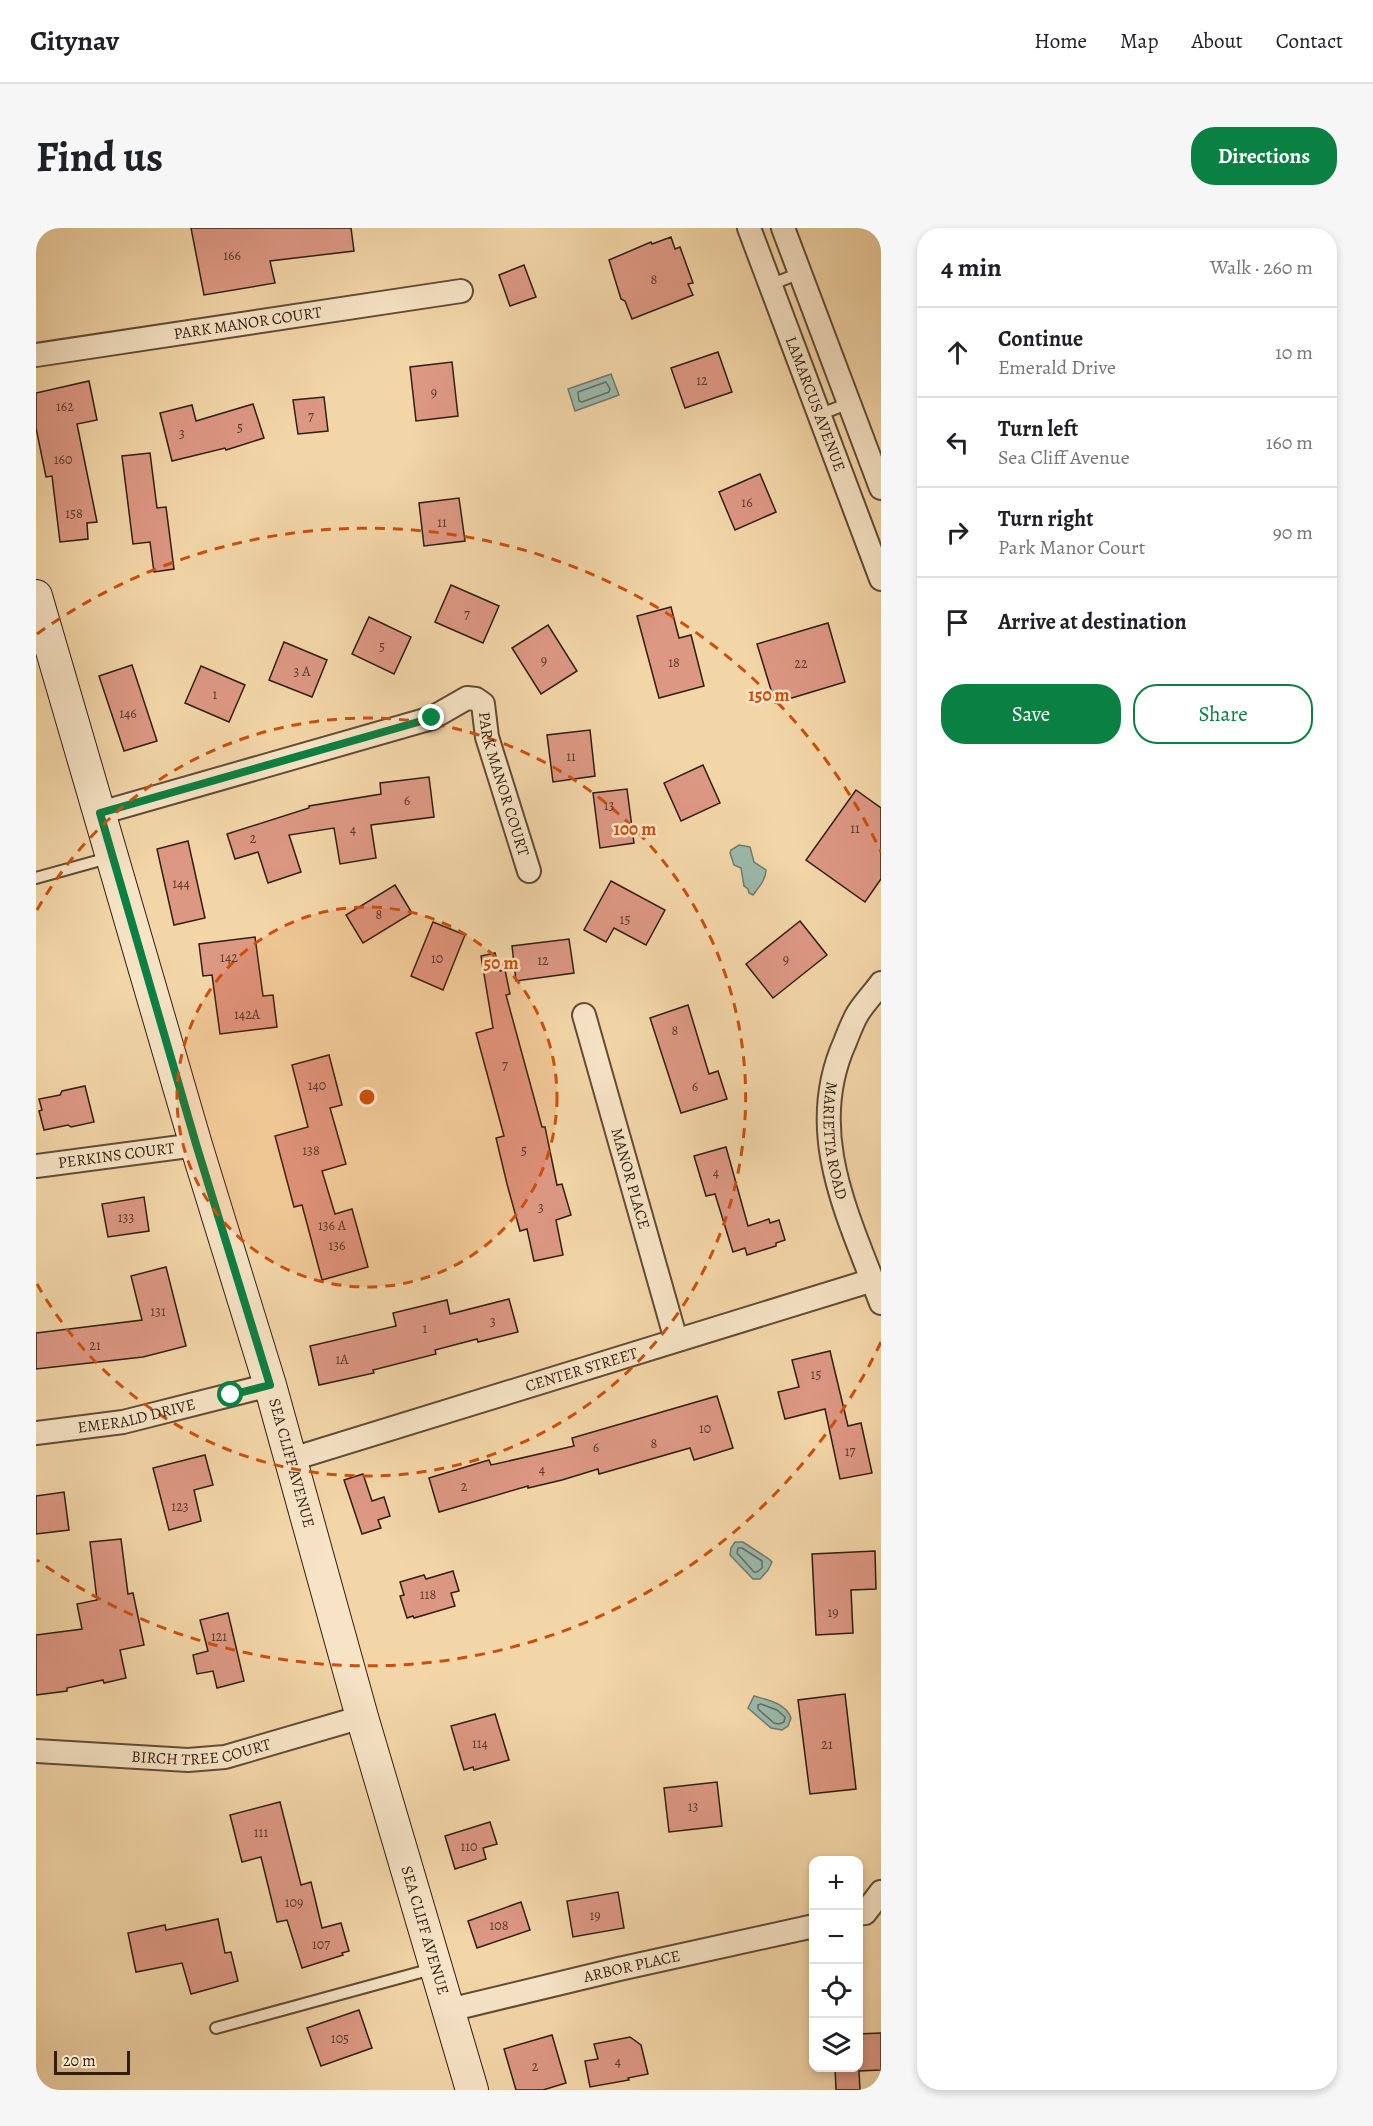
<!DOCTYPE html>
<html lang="en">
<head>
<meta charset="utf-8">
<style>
  :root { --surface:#fff; --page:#f6f6f6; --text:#202124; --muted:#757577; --line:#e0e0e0; --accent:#0b8043 }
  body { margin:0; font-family:Alegreya,serif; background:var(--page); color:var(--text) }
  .controls { position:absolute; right:18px; bottom:18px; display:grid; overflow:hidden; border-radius:12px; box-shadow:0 3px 9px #0003 }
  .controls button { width:54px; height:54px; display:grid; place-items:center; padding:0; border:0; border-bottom:2px solid var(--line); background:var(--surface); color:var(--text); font:30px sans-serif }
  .scale { position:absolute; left:18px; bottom:15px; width:76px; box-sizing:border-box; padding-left:6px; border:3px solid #301e0f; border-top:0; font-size:16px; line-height:21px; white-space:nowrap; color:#301e0f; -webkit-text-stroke:4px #f7e4c6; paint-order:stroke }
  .stop { position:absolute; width:18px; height:18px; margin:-14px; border:4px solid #0b8043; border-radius:50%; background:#fff }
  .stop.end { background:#0b8043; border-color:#fff; box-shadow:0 2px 6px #0008 }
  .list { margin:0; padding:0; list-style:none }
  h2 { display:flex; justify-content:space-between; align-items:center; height:78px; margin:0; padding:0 24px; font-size:26px }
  h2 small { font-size:20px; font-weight:400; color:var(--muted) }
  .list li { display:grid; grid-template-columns:39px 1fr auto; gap:18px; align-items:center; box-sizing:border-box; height:90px; padding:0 24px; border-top:2px solid var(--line) }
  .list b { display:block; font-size:22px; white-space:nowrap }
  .list p { margin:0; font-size:20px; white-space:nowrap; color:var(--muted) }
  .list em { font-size:20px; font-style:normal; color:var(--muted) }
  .actions { display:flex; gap:12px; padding:18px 24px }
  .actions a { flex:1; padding:14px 0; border:2px solid var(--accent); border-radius:24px; text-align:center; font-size:21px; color:var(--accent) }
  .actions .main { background:var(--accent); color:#fff }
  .icon { flex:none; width:33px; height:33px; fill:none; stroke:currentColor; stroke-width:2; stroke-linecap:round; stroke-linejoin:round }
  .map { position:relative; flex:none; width:845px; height:1862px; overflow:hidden; border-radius:24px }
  header { display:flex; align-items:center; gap:36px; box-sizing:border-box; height:84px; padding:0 30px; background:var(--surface); border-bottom:2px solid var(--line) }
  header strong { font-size:28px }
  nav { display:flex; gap:33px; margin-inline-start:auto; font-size:21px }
  .intro { display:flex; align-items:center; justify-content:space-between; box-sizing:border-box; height:144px; padding:0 36px }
  h1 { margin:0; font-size:42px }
  .button { padding:15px 27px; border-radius:24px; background:var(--accent); color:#fff; font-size:21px; font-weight:700 }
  main { display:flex; gap:36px; padding:0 36px }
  aside { flex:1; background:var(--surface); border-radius:24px; box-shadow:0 3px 9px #0003 }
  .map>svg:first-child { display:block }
</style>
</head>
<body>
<header>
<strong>Citynav</strong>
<nav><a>Home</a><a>Map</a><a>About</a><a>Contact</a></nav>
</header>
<div class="intro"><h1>Find us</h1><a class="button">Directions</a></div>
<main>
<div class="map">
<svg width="845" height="1862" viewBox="0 0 845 1862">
  <rect width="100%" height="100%" fill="#f3d6a8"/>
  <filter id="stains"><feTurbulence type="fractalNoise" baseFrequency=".00333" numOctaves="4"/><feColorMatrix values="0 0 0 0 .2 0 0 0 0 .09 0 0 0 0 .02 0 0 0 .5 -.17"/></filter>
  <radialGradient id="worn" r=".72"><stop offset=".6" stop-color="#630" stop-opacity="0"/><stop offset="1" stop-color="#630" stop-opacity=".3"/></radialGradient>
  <!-- water -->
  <g fill="#9bb9ac" stroke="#707b6d" stroke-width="1.5">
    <path d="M 575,146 L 583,167 L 539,183 L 532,161 Z"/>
    <path d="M 703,617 L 714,619 L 718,634 L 730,642 C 730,652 722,660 717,667 L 713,665 L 712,661 L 708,658 L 705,640 L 698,637 L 694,625 L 695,622 Z"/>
    <path d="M 699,1314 L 707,1314 L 733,1331 L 736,1334 L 732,1342 L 724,1351 L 717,1351 L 694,1327 L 695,1320 Z"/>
    <path d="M 718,1468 C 732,1472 750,1475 755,1490 L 752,1498 L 746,1502 L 735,1500 L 712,1480 Z"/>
  </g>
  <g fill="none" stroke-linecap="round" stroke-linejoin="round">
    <!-- shore -->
    <g stroke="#666c5e" stroke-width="1.5">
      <path d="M 570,154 L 574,161 L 573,164 L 546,174 L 543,173 L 542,164 Z"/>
      <path d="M 702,1320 L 706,1320 L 726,1333 L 726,1340 L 721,1344 L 718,1344 L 701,1325 Z"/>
      <path d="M 725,1476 L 741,1482 L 749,1489 L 748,1494 L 743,1496 L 738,1495 L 722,1481 L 722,1477 Z"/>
    </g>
  </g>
  <!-- building -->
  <g fill="#dd9884" stroke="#301e0f" stroke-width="1.5">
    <path d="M 155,0 L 315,0 L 318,23 L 234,33 L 239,55 L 168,67 Z"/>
    <path d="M 635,9 L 639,21 L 644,19 L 657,55 L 652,56 L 657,67 L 596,91 L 589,73 L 585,71 L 573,32 L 615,14 L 616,16 Z"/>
    <path d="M 488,37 L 500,69 L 474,78 L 463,47 Z"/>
    <path d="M 682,124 L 696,164 L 649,180 L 635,140 Z"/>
    <path d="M 416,134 L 422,188 L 380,193 L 374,139 Z"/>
    <path d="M 53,153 L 61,192 L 41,196 L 61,294 L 51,295 L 52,311 L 24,314 L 16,248 L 10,249 L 0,200 L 0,165 Z"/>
    <path d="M 288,169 L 292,203 L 262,206 L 257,172 Z"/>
    <path d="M 217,176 L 228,210 L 190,222 L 189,220 L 136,233 L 124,185 L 156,177 L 160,193 Z"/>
    <path d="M 114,225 L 121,280 L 130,279 L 138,341 L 118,344 L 114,314 L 97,316 L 86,228 Z"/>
    <path d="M 724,246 L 740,284 L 699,302 L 683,264 Z"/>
    <path d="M 423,270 L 429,313 L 388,318 L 383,275 Z"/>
    <path d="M 415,357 L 463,378 L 447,415 L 399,394 Z"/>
    <path d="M 635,379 L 643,410 L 655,407 L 668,458 L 623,470 L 601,388 Z"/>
    <path d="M 333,389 L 375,409 L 358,446 L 316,426 Z"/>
    <path d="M 792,395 L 809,454 L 739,475 L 721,416 Z"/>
    <path d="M 512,397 L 541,443 L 505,466 L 476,420 Z"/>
    <path d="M 248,414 L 291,432 L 276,469 L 233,452 Z"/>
    <path d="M 96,437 L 121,513 L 88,523 L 63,448 Z"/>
    <path d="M 165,438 L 209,457 L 193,494 L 149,475 Z"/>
    <path d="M 554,502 L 559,548 L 517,554 L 511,507 Z"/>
    <path d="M 667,537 L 684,575 L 645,593 L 628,555 Z"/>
    <path d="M 393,549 L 398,589 L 335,597 L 340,630 L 304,636 L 298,600 L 253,607 L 265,644 L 232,655 L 222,624 L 199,631 L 191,606 L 273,580 L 273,578 L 345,566 L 344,555 Z"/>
    <path d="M 591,561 L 598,615 L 564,620 L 557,565 Z"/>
    <path d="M 820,562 L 845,580 L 845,651 L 829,674 L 770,632 Z"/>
    <path d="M 152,613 L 169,690 L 138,697 L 121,621 Z"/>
    <path d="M 575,653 L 629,682 L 610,717 L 578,700 L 570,714 L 548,702 Z"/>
    <path d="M 359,657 L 376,685 L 327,715 L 310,687 Z"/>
    <path d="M 764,693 L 791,727 L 737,770 L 710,736 Z"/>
    <path d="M 397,694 L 429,707 L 407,762 L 375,748 Z"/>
    <path d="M 219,709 L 227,768 L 237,767 L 241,799 L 184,806 L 176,747 L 167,748 L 163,716 Z"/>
    <path d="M 533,711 L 538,745 L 480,753 L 476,718 Z"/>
    <path d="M 459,725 L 464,743 L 469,742 L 474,766 L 470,767 L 506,899 L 509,899 L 521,957 L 526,956 L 535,987 L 520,992 L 527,1027 L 498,1033 L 491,1001 L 484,1003 L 471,956 L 460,910 L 468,908 L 440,805 L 457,800 L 445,728 Z"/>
    <path d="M 652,777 L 673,846 L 682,843 L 691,871 L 645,885 L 614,790 Z"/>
    <path d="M 293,827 L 306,877 L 294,880 L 310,936 L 286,943 L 299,986 L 316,981 L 332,1039 L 286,1052 L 266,977 L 258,979 L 239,908 L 272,899 L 256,837 Z"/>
    <path d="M 49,858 L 58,894 L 35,899 L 32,897 L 8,902 L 3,883 L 6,882 L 3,871 L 24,867 L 26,863 Z"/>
    <path d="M 690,919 L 712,998 L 733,991 L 734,995 L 743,992 L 749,1012 L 740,1015 L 740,1018 L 711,1027 L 709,1020 L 697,1024 L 679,966 L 670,968 L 658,928 Z"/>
    <path d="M 108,969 L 113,1003 L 72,1009 L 66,976 Z"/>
    <path d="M 130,1039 L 150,1118 L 107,1129 L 0,1141 L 0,1105 L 106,1092 L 95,1048 Z"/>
    <path d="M 473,1071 L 482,1104 L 442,1114 L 441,1111 L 399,1122 L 400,1126 L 337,1142 L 338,1145 L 283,1157 L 274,1118 L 360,1098 L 357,1085 L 411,1072 L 414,1086 Z"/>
    <path d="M 794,1123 L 812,1198 L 825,1195 L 836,1245 L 804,1251 L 789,1181 L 749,1191 L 742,1164 L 763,1159 L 756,1132 Z"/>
    <path d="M 681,1168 L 697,1220 L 658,1232 L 654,1220 L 563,1246 L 562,1241 L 526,1252 L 492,1260 L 492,1258 L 403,1284 L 393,1250 L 453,1232 L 455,1237 L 538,1218 L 536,1210 Z"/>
    <path d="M 169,1227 L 177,1257 L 158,1262 L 165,1293 L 133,1302 L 117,1240 Z"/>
    <path d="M 327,1246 L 336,1273 L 348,1269 L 354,1288 L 342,1292 L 345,1300 L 326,1306 L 308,1252 Z"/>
    <path d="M 28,1264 L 33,1302 L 0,1306 L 0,1268 Z"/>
    <path d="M 85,1311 L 92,1366 L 97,1365 L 108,1417 L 84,1422 L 90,1450 L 68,1455 L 67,1452 L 31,1460 L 31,1463 L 0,1467 L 0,1407 L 46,1401 L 41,1376 L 61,1372 L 54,1314 Z"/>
    <path d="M 839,1323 L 840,1361 L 815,1362 L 817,1405 L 780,1407 L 776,1326 Z"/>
    <path d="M 417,1343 L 423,1363 L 415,1365 L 419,1378 L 378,1390 L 377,1388 L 371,1390 L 364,1368 L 368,1367 L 364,1354 L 388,1347 L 390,1351 Z"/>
    <path d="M 192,1385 L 208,1453 L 181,1460 L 177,1443 L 161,1446 L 157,1427 L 172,1423 L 164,1392 Z"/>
    <path d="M 809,1466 L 820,1561 L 774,1566 L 762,1472 Z"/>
    <path d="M 459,1486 L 473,1532 L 438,1542 L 437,1539 L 428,1542 L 415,1498 Z"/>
    <path d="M 681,1554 L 686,1598 L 633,1604 L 628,1560 Z"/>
    <path d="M 244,1574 L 265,1657 L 275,1654 L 286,1700 L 305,1695 L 313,1723 L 306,1725 L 307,1727 L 266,1740 L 251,1692 L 241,1694 L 225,1629 L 206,1634 L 194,1587 Z"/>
    <path d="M 454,1594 L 461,1616 L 447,1620 L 450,1631 L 419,1641 L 409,1608 Z"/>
    <path d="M 582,1664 L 588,1700 L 537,1709 L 531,1673 Z"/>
    <path d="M 485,1674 L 494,1702 L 441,1720 L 432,1693 Z"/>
    <path d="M 182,1691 L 189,1725 L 195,1724 L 202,1753 L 155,1766 L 146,1735 L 100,1744 L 92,1705 L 129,1697 L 130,1702 Z"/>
    <path d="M 323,1782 L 336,1820 L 285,1838 L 271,1800 Z"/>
    <path d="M 845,1805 L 845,1842 L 823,1843 L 824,1862 L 800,1862 L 799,1839 L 822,1839 L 822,1842 L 822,1806 Z"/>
    <path d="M 516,1807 L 530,1855 L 507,1862 L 480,1862 L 468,1821 Z"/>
    <path d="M 594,1809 L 605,1817 L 612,1846 L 592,1850 L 593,1852 L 554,1859 L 549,1833 L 562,1831 L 558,1816 Z"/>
  </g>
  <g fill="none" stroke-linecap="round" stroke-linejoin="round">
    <!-- lane casing -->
    <g stroke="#614c35" stroke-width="14">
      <g id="lane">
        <path d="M 734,57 L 764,45"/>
        <path d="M 783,187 L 813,175"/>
        <path d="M 0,650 L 72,630"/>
        <path d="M 180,1800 L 396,1741"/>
      </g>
    </g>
    <!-- street casing -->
    <g stroke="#614c35" stroke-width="26">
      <g id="street">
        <path id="s1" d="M 713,0 L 845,351"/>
        <path d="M 747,0 L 845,260"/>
        <path id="s2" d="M 0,127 L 425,63"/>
        <path id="s3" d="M 64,585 L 396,490 L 431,470 L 440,471 L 447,476 L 451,509 L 493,643"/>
        <path id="s4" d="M 845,755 C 838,765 829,774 822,785 C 817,793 813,804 809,814 C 768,905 813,989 845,1075"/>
        <path id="s5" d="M 548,787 L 640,1112"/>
        <path id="s6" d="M 0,938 L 160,917"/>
        <path id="s7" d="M 0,1205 L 87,1194 L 234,1157"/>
        <path id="s8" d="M 253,1232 L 837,1052"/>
        <path id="s9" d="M 0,1523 L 152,1532 L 189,1529 L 326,1489"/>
        <path d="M 822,1686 L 829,1685 L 845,1664"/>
        <path id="s10" d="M 413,1782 L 583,1741 L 778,1698"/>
      </g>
    </g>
    <!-- secondary casing -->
    <g stroke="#301e0f" stroke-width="34">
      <g id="secondary">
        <path id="s11" d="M 0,368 L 160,917 L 234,1157 L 326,1489 L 436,1862"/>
      </g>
    </g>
    <!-- lane -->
    <use href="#lane" stroke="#f7e4c6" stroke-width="10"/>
    <!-- street -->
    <use href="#street" stroke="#f7e4c6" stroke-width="22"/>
    <!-- secondary -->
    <use href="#secondary" stroke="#f7e4c6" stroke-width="32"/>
  </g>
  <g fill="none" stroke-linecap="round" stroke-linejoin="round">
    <!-- route -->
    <path stroke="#0b8043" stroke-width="8" d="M 195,1167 L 234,1157 L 160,916 L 64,585 L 396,490"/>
  </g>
  <!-- distance rings -->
  <circle cx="331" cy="869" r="190" fill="#cc500c" fill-opacity=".12"/>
  <g fill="none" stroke="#cc500c" stroke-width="3" stroke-dasharray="10 8">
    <circle cx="331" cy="869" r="190"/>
    <path d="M1 682A379 379 0 1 1 1 1056"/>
    <path d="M845 1114A569 569 0 0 1 1 1332M1 406A569 569 0 0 1 845 624"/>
  </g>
  <g text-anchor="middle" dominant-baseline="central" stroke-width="5" stroke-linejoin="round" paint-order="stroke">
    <!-- number labels -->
    <g font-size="14" fill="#5b3c2c">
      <text x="196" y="27">166</text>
      <text x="618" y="51">8</text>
      <text x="666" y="152">12</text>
      <text x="398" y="164">9</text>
      <text x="29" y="178">162</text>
      <text x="275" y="188">7</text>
      <text x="204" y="199">5</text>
      <text x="146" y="205">3</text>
      <text x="27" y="231">160</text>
      <text x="711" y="274">16</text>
      <text x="38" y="285">158</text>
      <text x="406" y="294">11</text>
      <text x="431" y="386">7</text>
      <text x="346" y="418">5</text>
      <text x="508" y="432">9</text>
      <text x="638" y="434">18</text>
      <text x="765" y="435">22</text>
      <text x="266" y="443">3 A</text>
      <text x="179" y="466">1</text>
      <text x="92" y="485">146</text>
      <text x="535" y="528">11</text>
      <text x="371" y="572">6</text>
      <text x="573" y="577">13</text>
      <text x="819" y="600">11</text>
      <text x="317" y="601">4</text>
      <text x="217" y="610">2</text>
      <text x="145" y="655">144</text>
      <text x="343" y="686">8</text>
      <text x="589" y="691">15</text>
      <text x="193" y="729">142</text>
      <text x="401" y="730">10</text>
      <text x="750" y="731">9</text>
      <text x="507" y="732">12</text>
      <text x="211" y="786">142A</text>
      <text x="639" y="802">8</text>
      <text x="469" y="837">7</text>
      <text x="281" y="857">140</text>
      <text x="659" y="858">6</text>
      <text x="275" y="922">138</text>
      <text x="488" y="922">5</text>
      <text x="680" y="944">4</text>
      <text x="505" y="979">3</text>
      <text x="90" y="989">133</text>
      <text x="296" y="997">136 A</text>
      <text x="301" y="1017">136</text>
      <text x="122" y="1083">131</text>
      <text x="457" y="1093">3</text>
      <text x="389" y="1100">1</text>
      <text x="59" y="1117">21</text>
      <text x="306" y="1131">1A</text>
      <text x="780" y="1146">15</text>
      <text x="669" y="1200">10</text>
      <text x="618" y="1215">8</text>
      <text x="560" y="1219">6</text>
      <text x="814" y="1223">17</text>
      <text x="506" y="1241">4</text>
      <text x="428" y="1258">2</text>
      <text x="144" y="1278">123</text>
      <text x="392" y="1366">118</text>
      <text x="797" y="1384">19</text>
      <text x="183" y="1408">121</text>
      <text x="444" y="1515">114</text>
      <text x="791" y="1516">21</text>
      <text x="657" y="1578">13</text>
      <text x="225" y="1604">111</text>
      <text x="433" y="1618">110</text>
      <text x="258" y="1674">109</text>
      <text x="559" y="1687">19</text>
      <text x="463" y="1697">108</text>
      <text x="285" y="1716">107</text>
      <text x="304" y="1810">105</text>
      <text x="582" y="1833">4</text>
      <text x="499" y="1838">2</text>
    </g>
    <!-- street labels -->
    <g font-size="16" fill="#301e0f" stroke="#f7e4c6">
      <text stroke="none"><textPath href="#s2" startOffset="214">PARK MANOR COURT</textPath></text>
      <text stroke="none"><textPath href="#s1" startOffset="188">LAMARCUS AVENUE</textPath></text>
      <text stroke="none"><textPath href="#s3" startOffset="486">PARK MANOR COURT</textPath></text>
      <text stroke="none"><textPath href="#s4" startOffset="171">MARIETTA ROAD</textPath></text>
      <text stroke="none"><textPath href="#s6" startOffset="81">PERKINS COURT</textPath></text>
      <text stroke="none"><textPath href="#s5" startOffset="170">MANOR PLACE</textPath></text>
      <text stroke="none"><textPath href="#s8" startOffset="306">CENTER STREET</textPath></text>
      <text stroke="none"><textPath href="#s7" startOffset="102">EMERALD DRIVE</textPath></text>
      <text stroke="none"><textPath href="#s11" startOffset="904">SEA CLIFF AVENUE</textPath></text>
      <text stroke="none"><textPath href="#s9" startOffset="166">BIRCH TREE COURT</textPath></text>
      <text stroke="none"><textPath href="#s11" startOffset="1390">SEA CLIFF AVENUE</textPath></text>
      <text stroke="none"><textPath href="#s10" startOffset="188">ARBOR PLACE</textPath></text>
    </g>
  </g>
  <circle cx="331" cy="869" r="9" fill="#cc500c" stroke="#f7e4c6" stroke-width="3"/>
  <g font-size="18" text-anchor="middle" font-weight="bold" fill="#cc500c" stroke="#f7e4c6" stroke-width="5" stroke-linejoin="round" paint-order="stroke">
    <text x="733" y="473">150 m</text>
    <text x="599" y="607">100 m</text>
    <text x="465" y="741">50 m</text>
  </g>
  <rect width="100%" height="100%" filter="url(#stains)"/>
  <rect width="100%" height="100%" fill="url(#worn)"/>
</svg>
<div class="controls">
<button>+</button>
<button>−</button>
<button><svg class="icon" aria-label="locate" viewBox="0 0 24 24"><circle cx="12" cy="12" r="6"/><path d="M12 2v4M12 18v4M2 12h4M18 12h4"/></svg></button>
<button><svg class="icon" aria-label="layers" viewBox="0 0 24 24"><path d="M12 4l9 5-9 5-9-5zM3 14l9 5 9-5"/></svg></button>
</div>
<div class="scale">20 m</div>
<div class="stop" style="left:195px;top:1167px"></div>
<div class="stop end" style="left:396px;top:490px"></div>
</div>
<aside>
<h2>4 min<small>Walk · 260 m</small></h2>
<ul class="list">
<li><svg class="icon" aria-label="ahead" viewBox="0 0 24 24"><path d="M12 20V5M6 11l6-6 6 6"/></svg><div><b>Continue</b><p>Emerald Drive</p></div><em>10 m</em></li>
<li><svg class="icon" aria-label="left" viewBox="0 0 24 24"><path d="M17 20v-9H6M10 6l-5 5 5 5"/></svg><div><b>Turn left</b><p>Sea Cliff Avenue</p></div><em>160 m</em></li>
<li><svg class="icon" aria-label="right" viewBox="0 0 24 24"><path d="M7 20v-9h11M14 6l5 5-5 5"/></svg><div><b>Turn right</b><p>Park Manor Court</p></div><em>90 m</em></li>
<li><svg class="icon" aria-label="arrive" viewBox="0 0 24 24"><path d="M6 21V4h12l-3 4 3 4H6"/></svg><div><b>Arrive at destination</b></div></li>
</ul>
<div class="actions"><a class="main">Save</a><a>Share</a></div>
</aside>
</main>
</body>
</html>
